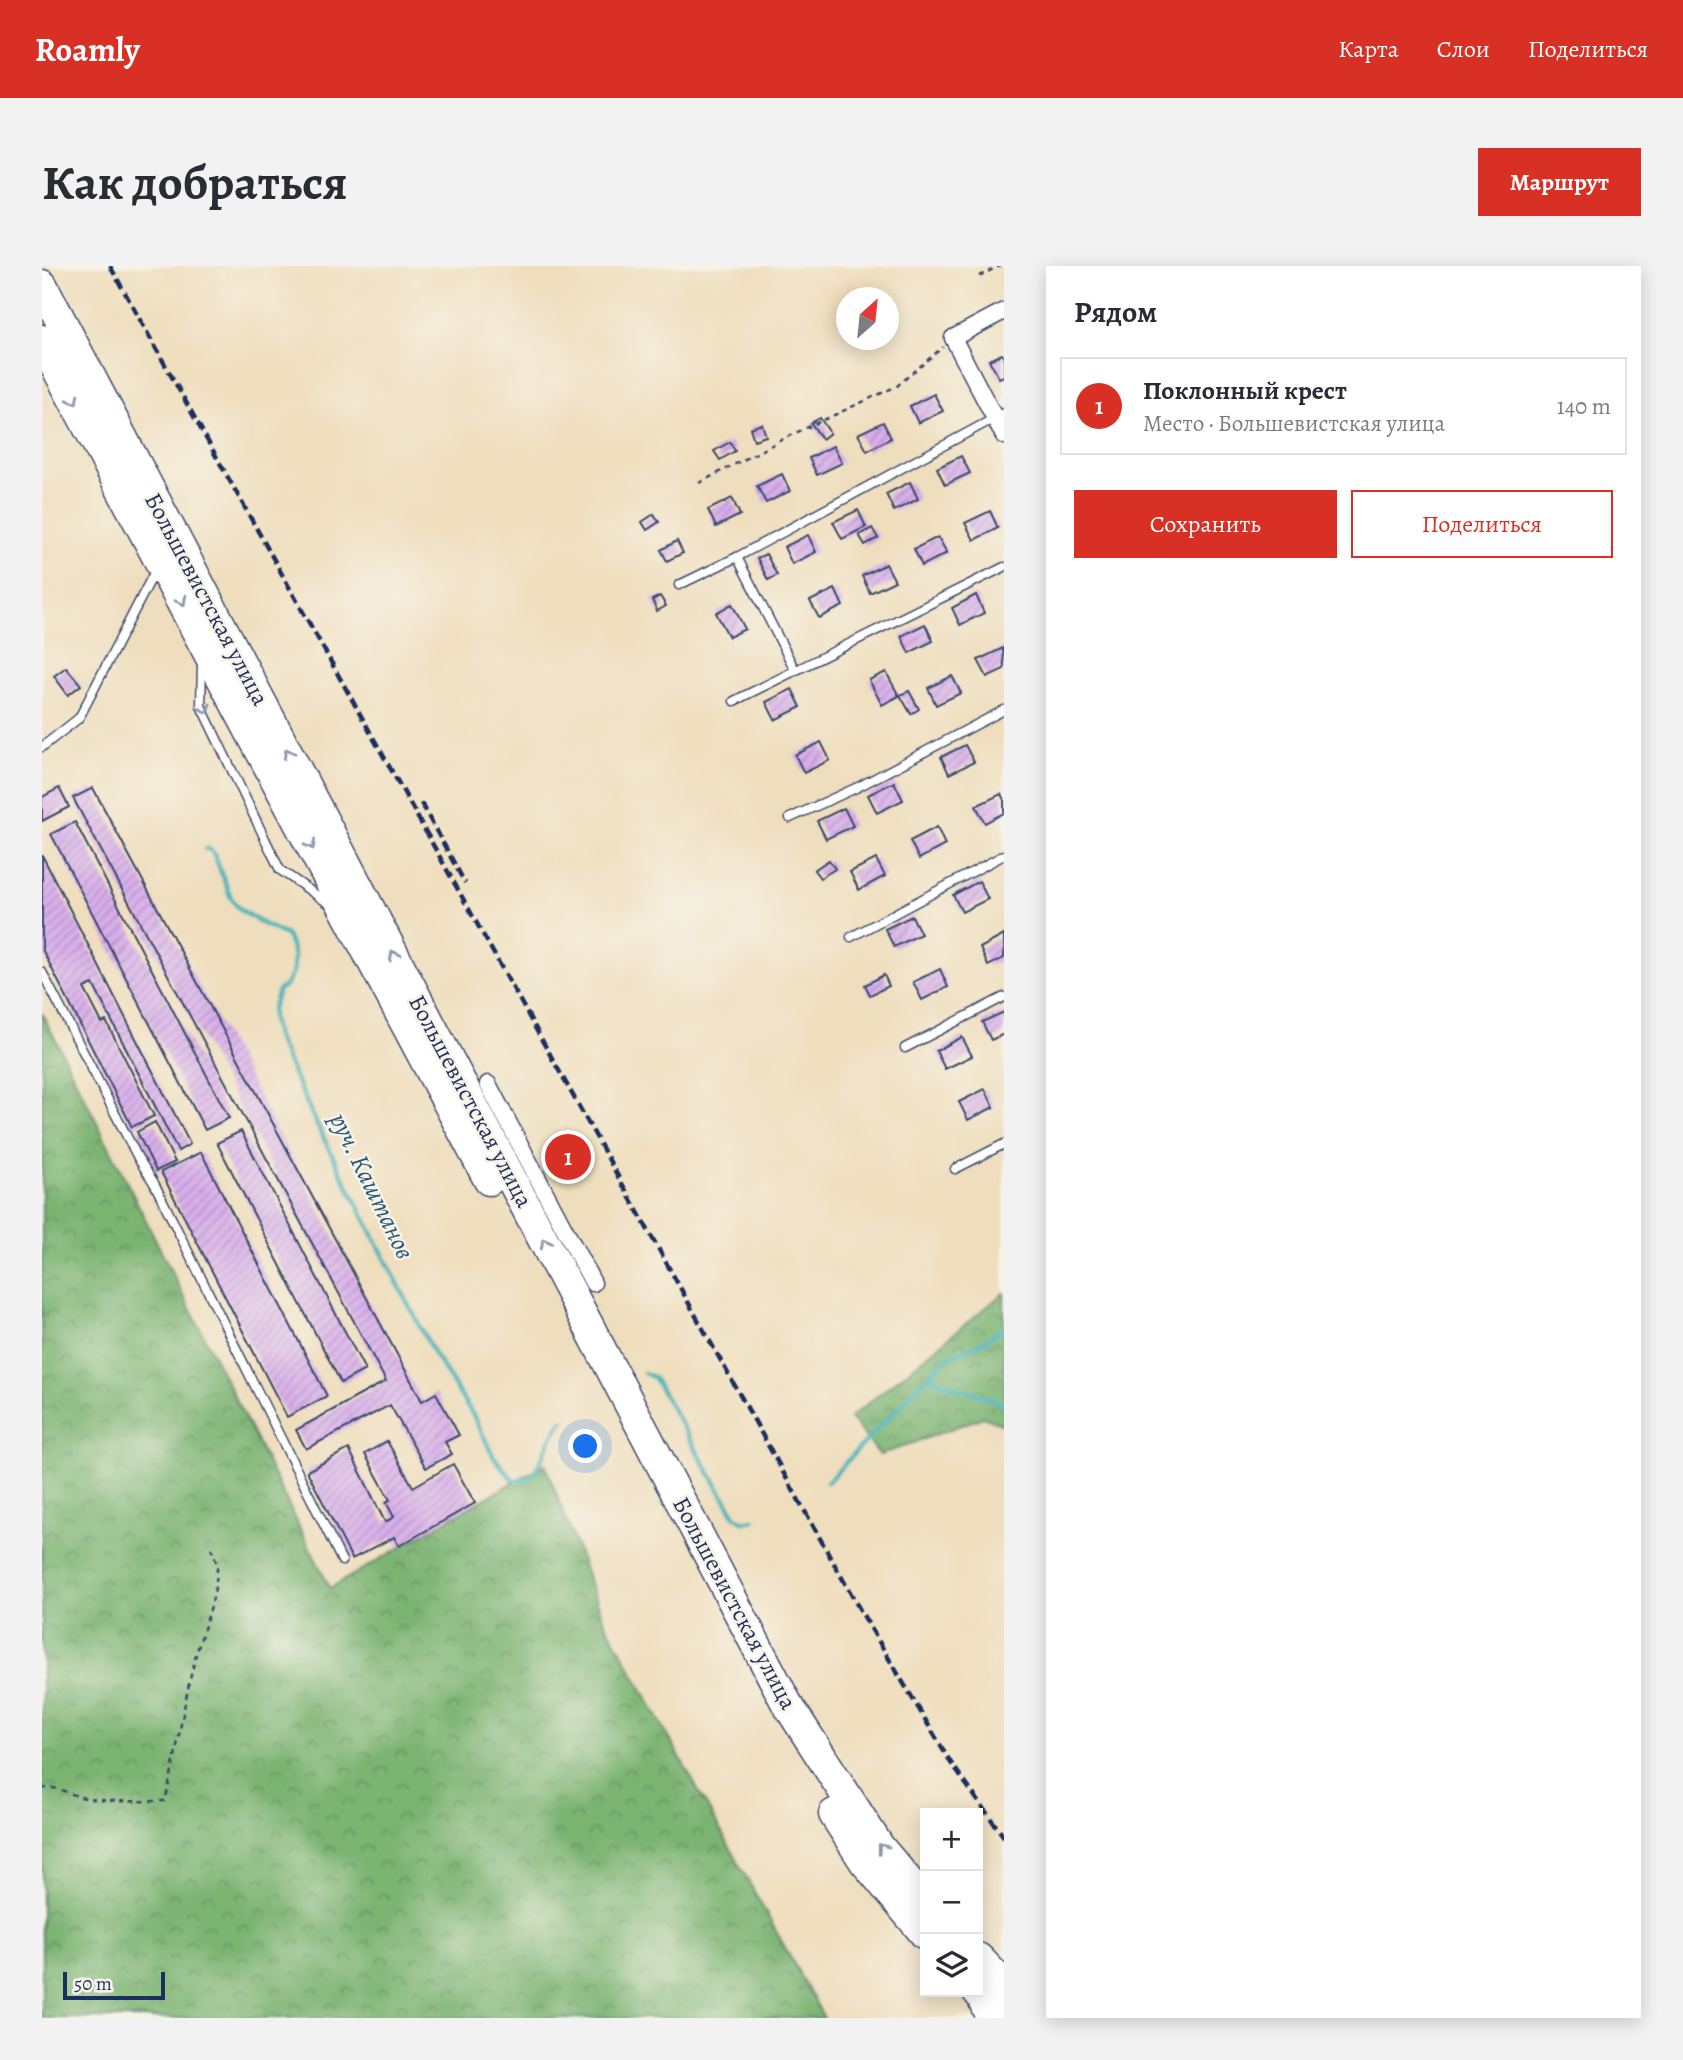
<!DOCTYPE html>
<html lang="ru">
<head>
<meta charset="utf-8">
<style>
  :root { --surface:#fff; --page:#f2f2f3; --text:#2b2b33; --muted:#7c7c81; --line:#e1e1e2; --accent:#d93025 }
  body { margin:0; font-family:Alegreya,serif; background:var(--page); color:var(--text) }
  .controls { position:absolute; right:21px; bottom:21px; display:grid; overflow:hidden; border-radius:0px; box-shadow:0 4px 18px #0003 }
  .controls button { width:63px; height:63px; display:grid; place-items:center; padding:0; border:0; border-bottom:2px solid var(--line); background:var(--surface); color:var(--text); font:35px sans-serif }
  .compass { position:absolute; left:794px; top:21px; width:63px; height:63px; border-radius:50%; background:var(--surface); box-shadow:0 4px 18px #0003; rotate:27deg }
  .scale { position:absolute; left:21px; bottom:18px; width:102px; box-sizing:border-box; padding-left:7px; border:4px solid #1b2f5e; border-top:0; font-size:19px; line-height:24px; white-space:nowrap; color:#1b2f5e; -webkit-text-stroke:5px #f7f3e8; paint-order:stroke }
  .you { position:absolute; left:544px; top:1181px; width:24px; height:24px; margin:-18px; border:5px solid #fff; border-radius:50%; background:#1a73e8; box-shadow:0 0 0 10px #1a73e833 }
  .badge { display:grid; place-items:center; width:46px; height:46px; border-radius:50%; background:var(--accent); color:#fff; font-size:23px; font-weight:700 }
  .pin { position:absolute; translate:-50% -50%; border:4px solid #fff; box-shadow:0 2px 7px #0006 }
  .list { margin:0; padding:0; list-style:none }
  h2 { display:flex; justify-content:space-between; align-items:center; height:91px; margin:0; padding:0 28px; font-size:30px }
  h2 small { font-size:23px; font-weight:400; color:var(--muted) }
  .list li { display:grid; grid-template-columns:46px 1fr auto; gap:21px; align-items:center; box-sizing:border-box; height:98px; margin:0 14px 14px; padding:0 14px; border:2px solid var(--line); border-radius:0px }
  .list b { display:block; font-size:26px; white-space:nowrap }
  .list p { margin:0; font-size:23px; white-space:nowrap; color:var(--muted) }
  .list em { font-size:23px; font-style:normal; color:var(--muted) }
  .actions { display:flex; gap:14px; padding:21px 28px }
  .actions a { flex:1; padding:16px 0; border:2px solid var(--accent); border-radius:0px; text-align:center; font-size:24px; color:var(--accent) }
  .actions .main { background:var(--accent); color:#fff }
  .icon { flex:none; width:38px; height:38px; fill:none; stroke:currentColor; stroke-width:2; stroke-linecap:round; stroke-linejoin:round }
  .map { position:relative; flex:none; width:962px; height:1752px; overflow:hidden; border-radius:0px }
  header { display:flex; align-items:center; gap:42px; box-sizing:border-box; height:98px; padding:0 35px; background:var(--accent); color:#fff }
  header strong { font-size:33px }
  nav { display:flex; gap:38px; margin-inline-start:auto; font-size:24px }
  .intro { display:flex; align-items:center; justify-content:space-between; box-sizing:border-box; height:168px; padding:0 42px }
  h1 { margin:0; font-size:49px }
  .button { padding:18px 32px; border-radius:0px; background:var(--accent); color:#fff; font-size:24px; font-weight:700 }
  main { display:flex; gap:42px; padding:0 42px }
  aside { flex:1; background:var(--surface); border-radius:0px; box-shadow:0 4px 18px #0003 }
  .map>svg:first-child { display:block }
</style>
</head>
<body>
<header>
<strong>Roamly</strong>
<nav><a>Карта</a><a>Слои</a><a>Поделиться</a></nav>
</header>
<div class="intro"><h1>Как добраться</h1><a class="button">Маршрут</a></div>
<main>
<div class="map">
<svg width="962" height="1752" viewBox="0 0 962 1752">
  <defs>
    <pattern id="forest-crowns" width="20" height="18" patternUnits="userSpaceOnUse" patternTransform="scale(1.75)"><rect width="20" height="18" fill="#7bb472"/><path d="M2 6a3 3 0 1 1 6 0M12 15a3 3 0 1 1 6 0" fill="none" stroke="#649361"/></pattern>
    <pattern id="building-hatch" width="6" height="6" patternUnits="userSpaceOnUse" patternTransform="scale(1.75)"><rect width="6" height="6" fill="#d9afeb"/><path d="M-1 1l2-2M0 6l6-6M5 7l2-2" fill="none" stroke="#af8fc2"/></pattern>
  </defs>
  <rect width="100%" height="100%" fill="#f7f3e8"/>
  <filter id="ink" filterUnits="userSpaceOnUse"><feTurbulence type="fractalNoise" baseFrequency=".0143" numOctaves="2"/><feDisplacementMap in="SourceGraphic" scale="14" xChannelSelector="R" yChannelSelector="G"/><feConvolveMatrix kernelMatrix="1 2 1 2 8 2 1 2 1" color-interpolation-filters="sRGB"/></filter>
  <filter id="wash" filterUnits="userSpaceOnUse"><feTurbulence type="fractalNoise" baseFrequency=".00686" numOctaves="4" result="noise"/><feDisplacementMap in="SourceGraphic" scale="28" xChannelSelector="R" yChannelSelector="G"/><feGaussianBlur stdDeviation="1.57" result="paint"/><feColorMatrix in="noise" values="0 0 0 0 0 0 0 0 0 0 0 0 0 0 0 0 0 1.4 0 .05"/><feComposite in="paint" operator="in"/></filter>
  <g filter="url(#wash)">
    <rect width="100%" height="100%" fill="#efdebd"/>
    <!-- forest -->
    <g fill="url(#forest-crowns)" stroke="#4b7268" stroke-width="2">
      <path d="M 0,747 L 288,1322 L 503,1198 L 562,1354 L 782,1752 L 0,1752 Z"/>
      <path d="M 962,1027 L 962,1159 L 941,1151 L 838,1189 L 808,1152 Z"/>
    </g>
    <g fill="none" stroke-linecap="round" stroke-linejoin="round">
      <!-- stream -->
      <g stroke="#43b3ba" stroke-width="4.5">
        <path d="M 163,583 L 167,583 L 172,588 L 189,632 L 194,639 L 200,645 L 221,658 L 244,669 L 247,674 L 252,690 L 251,705 L 244,719 L 236,725 L 230,743 L 230,754 L 235,773 L 276,861 L 391,1086 L 432,1151 L 452,1191 L 471,1214 L 485,1214 C 502,1198 505,1172 521,1155"/>
        <path d="M 602,1107 L 611,1111 L 615,1117 L 693,1250 L 702,1256 L 712,1254"/>
        <path d="M 887,1110 L 912,1121 L 962,1137"/>
        <path d="M 785,1216 L 899,1097 L 907,1091 L 943,1075 L 962,1062"/>
      </g>
    </g>
    <g id="blocks">
      <!-- building -->
      <g fill="url(#building-hatch)">
        <path d="M 960,88 L 962,92 L 962,110 L 957,112 L 947,94 Z"/>
        <path d="M 892,128 L 901,145 L 876,157 L 868,140 Z"/>
        <path d="M 778,152 L 788,167 L 780,173 L 769,157 Z"/>
        <path d="M 841,156 L 849,172 L 825,185 L 816,168 Z"/>
        <path d="M 720,158 L 724,170 L 712,174 L 708,162 Z"/>
        <path d="M 688,176 L 693,185 L 678,194 L 672,185 Z"/>
        <path d="M 791,180 L 800,197 L 775,209 L 767,192 Z"/>
        <path d="M 919,190 L 928,207 L 903,219 L 895,202 Z"/>
        <path d="M 740,208 L 748,225 L 724,237 L 715,220 Z"/>
        <path d="M 868,216 L 876,233 L 852,245 L 844,228 Z"/>
        <path d="M 690,232 L 698,249 L 674,261 L 666,244 Z"/>
        <path d="M 816,244 L 824,261 L 800,273 L 791,256 Z"/>
        <path d="M 948,245 L 956,262 L 932,274 L 923,257 Z"/>
        <path d="M 612,248 L 617,256 L 605,264 L 600,256 Z"/>
        <path d="M 830,262 L 836,272 L 823,279 L 817,269 Z"/>
        <path d="M 766,269 L 774,286 L 750,298 L 742,281 Z"/>
        <path d="M 896,271 L 905,287 L 880,300 L 872,283 Z"/>
        <path d="M 635,275 L 641,287 L 625,295 L 619,284 Z"/>
        <path d="M 724,288 L 735,309 L 726,314 L 715,292 Z"/>
        <path d="M 844,298 L 853,315 L 828,327 L 820,310 Z"/>
        <path d="M 793,323 L 801,340 L 777,352 L 768,335 Z"/>
        <path d="M 934,329 L 942,347 L 918,359 L 910,342 Z"/>
        <path d="M 618,330 L 624,340 L 615,345 L 610,334 Z"/>
        <path d="M 690,338 L 703,363 L 687,371 L 674,347 Z"/>
        <path d="M 883,358 L 891,375 L 867,387 L 859,370 Z"/>
        <path d="M 961,382 L 962,403 L 945,411 L 936,394 Z"/>
        <path d="M 24,401 L 39,419 L 26,429 L 12,410 Z"/>
        <path d="M 844,406 L 857,430 L 840,439 L 827,414 Z"/>
        <path d="M 910,410 L 919,427 L 894,439 L 886,422 Z"/>
        <path d="M 750,423 L 759,441 L 733,454 L 724,436 Z"/>
        <path d="M 867,425 L 877,443 L 869,448 L 858,429 Z"/>
        <path d="M 779,476 L 788,494 L 762,507 L 753,489 Z"/>
        <path d="M 923,479 L 932,496 L 907,508 L 899,491 Z"/>
        <path d="M 852,516 L 861,534 L 835,547 L 826,529 Z"/>
        <path d="M 17,522 L 27,541 L 0,555 L 0,531 Z"/>
        <path d="M 51,522 L 380,1135 L 394,1127 L 417,1169 L 403,1176 L 410,1188 L 384,1202 L 348,1139 L 264,1183 L 254,1164 L 344,1115 L 31,532 Z"/>
        <path d="M 959,528 L 962,534 L 962,547 L 943,557 L 934,540 Z"/>
        <path d="M 802,542 L 811,560 L 784,573 L 775,555 Z"/>
        <path d="M 33,556 L 187,852 L 163,864 L 9,568 Z"/>
        <path d="M 895,561 L 903,579 L 877,593 L 868,575 Z"/>
        <path d="M 0,589 L 148,878 L 136,885 L 51,718 L 42,722 L 60,757 L 64,755 L 112,850 L 90,861 L 0,683 Z"/>
        <path d="M 834,593 L 843,610 L 817,624 L 808,606 Z"/>
        <path d="M 787,594 L 793,603 L 778,612 L 772,604 Z"/>
        <path d="M 937,615 L 946,633 L 920,646 L 911,629 Z"/>
        <path d="M 870,650 L 879,668 L 852,681 L 843,663 Z"/>
        <path d="M 962,669 L 962,692 L 946,700 L 938,682 Z"/>
        <path d="M 898,703 L 906,721 L 880,734 L 871,716 Z"/>
        <path d="M 842,709 L 847,720 L 828,729 L 823,719 Z"/>
        <path d="M 962,746 L 962,768 L 949,774 L 940,756 Z"/>
        <path d="M 920,771 L 930,790 L 903,803 L 894,785 Z"/>
        <path d="M 943,823 L 952,841 L 926,854 L 917,836 Z"/>
        <path d="M 113,856 L 133,896 L 114,905 L 95,866 Z"/>
        <path d="M 199,865 L 323,1104 L 299,1117 L 175,877 Z"/>
        <path d="M 159,886 L 285,1130 L 245,1151 L 119,906 Z"/>
        <path d="M 345,1175 L 371,1221 L 411,1198 L 433,1237 L 357,1280 L 352,1271 L 310,1293 L 265,1205 L 307,1183 L 343,1256 L 352,1251 L 344,1236 L 348,1234 L 323,1188 Z"/>
      </g>
    </g>
  </g>
  <g filter="url(#ink)">
    <use href="#blocks" fill-opacity="0" stroke="#3b496c" stroke-width="2"/>
    <g fill="none" stroke-linecap="round" stroke-linejoin="round">
      <!-- lane casing -->
      <g stroke="#3b496c" stroke-width="11">
        <g id="lane">
          <path d="M 695,291 L 753,404"/>
          <path d="M 637,319 L 695,291 L 962,147"/>
          <path d="M 160,396 L 159,440 L 238,604 L 289,639"/>
          <path d="M 692,435 L 962,301"/>
          <path d="M 0,481 L 37,452 L 114,303"/>
          <path d="M 748,552 L 816,521 L 962,444"/>
          <path d="M 809,671 L 962,589"/>
          <path d="M 0,706 L 96,892 L 112,917 L 300,1295"/>
          <path d="M 863,782 L 962,731"/>
          <path d="M 913,903 L 962,878"/>
          <path d="M 930,1735 L 937,1752"/>
        </g>
      </g>
      <!-- street casing -->
      <g stroke="#3b496c" stroke-width="19">
        <g id="street">
          <path d="M 962,45 L 911,72 L 962,170"/>
          <path d="M 446,818 L 551,1017"/>
        </g>
      </g>
      <!-- highway casing -->
      <g stroke="#3b496c" stroke-width="33">
        <g id="highway">
          <path d="M 0,19 L 744,1436 L 838,1582 L 883,1635"/>
          <path d="M 0,74 L 447,914"/>
          <path d="M 792,1548 L 823,1596 L 883,1668"/>
          <path d="M 936,1692 L 962,1719"/>
          <path d="M 936,1726 L 962,1751"/>
        </g>
      </g>
      <!-- path -->
      <g stroke="#3b496c" stroke-width="2.5" stroke-dasharray="5 5" stroke-linecap="butt">
        <path d="M 937,10 L 958,0"/>
        <path d="M 657,217 L 749,169 L 855,120 L 901,81"/>
        <path d="M 0,1523 C 13,1519 25,1527 38,1531 C 65,1537 95,1535 123,1535 C 135,1490 140,1443 152,1397 C 159,1366 174,1336 175,1303 C 175,1295 170,1285 167,1277"/>
      </g>
      <!-- lane -->
      <use href="#lane" stroke="#fff" stroke-width="8"/>
      <!-- street -->
      <use href="#street" stroke="#fff" stroke-width="16"/>
      <!-- highway -->
      <use href="#highway" stroke="#fff" stroke-width="30"/>
      <!-- rail -->
      <g stroke="#1b2f5e" stroke-width="4.5" stroke-dasharray="10 5" stroke-linecap="butt">
        <path d="M 68,0 L 818,1344 L 909,1497 L 962,1571"/>
        <path d="M 379,537 L 423,617"/>
      </g>
    </g>
    <!-- one-way arrows -->
    <defs><path id="oneway-chevron" d="M-2-3.5L2.5 0L-2 3.5" fill="none" stroke-width="1.6" stroke-linecap="round" stroke-linejoin="round" transform="scale(1.75)"/></defs>
    <g stroke="#8d97ae">
      <use href="#oneway-chevron" transform="translate(32 134) rotate(62)"/>
      <use href="#oneway-chevron" transform="translate(140 335) rotate(62)"/>
      <use href="#oneway-chevron" transform="translate(163 443) rotate(74)"/>
      <use href="#oneway-chevron" transform="translate(246 487) rotate(-118)"/>
      <use href="#oneway-chevron" transform="translate(269 579) rotate(62)"/>
      <use href="#oneway-chevron" transform="translate(352 689) rotate(-118)"/>
      <use href="#oneway-chevron" transform="translate(503 977) rotate(-118)"/>
      <use href="#oneway-chevron" transform="translate(840 1582) rotate(-127)"/>
    </g>
  </g>
  <g text-anchor="middle" dominant-baseline="central" stroke-width="5" stroke-linejoin="round" paint-order="stroke">
    <!-- street labels -->
    <g font-size="24" fill="#1b2f5e" stroke="#f7f3e8">
      <text transform="translate(165 333) rotate(62)">Большевистская улица</text>
      <text transform="translate(429 835) rotate(62)">Большевистская улица</text>
      <text transform="translate(693 1337) rotate(62)">Большевистская улица</text>
    </g>
    <!-- water labels -->
    <g font-size="26" font-style="italic" fill="#27577a" stroke="#f7f3e8">
      <text transform="translate(330 920) rotate(64)">руч. Каштанов</text>
    </g>
  </g>
</svg>
<div class="controls">
<button>+</button>
<button>−</button>
<button><svg class="icon" aria-label="layers" viewBox="0 0 24 24"><path d="M12 4l9 5-9 5-9-5zM3 14l9 5 9-5"/></svg></button>
</div>
<svg class="compass" viewBox="-18 -18 36 36"><path d="M0-13l5 13h-10z" fill="#e53935"/><path d="M0 13l5-13h-10z" fill="#7c7c81"/></svg>
<div class="scale">50 m</div>
<div class="you"></div>
<div class="pin badge" style="left:526px;top:891px">1</div>
</div>
<aside>
<h2>Рядом<small></small></h2>
<ul class="list">
<li><span class="badge">1</span><div><b>Поклонный крест</b><p>Место · Большевистская улица</p></div><em>140 m</em></li>
</ul>
<div class="actions"><a class="main">Сохранить</a><a>Поделиться</a></div>
</aside>
</main>
</body>
</html>
